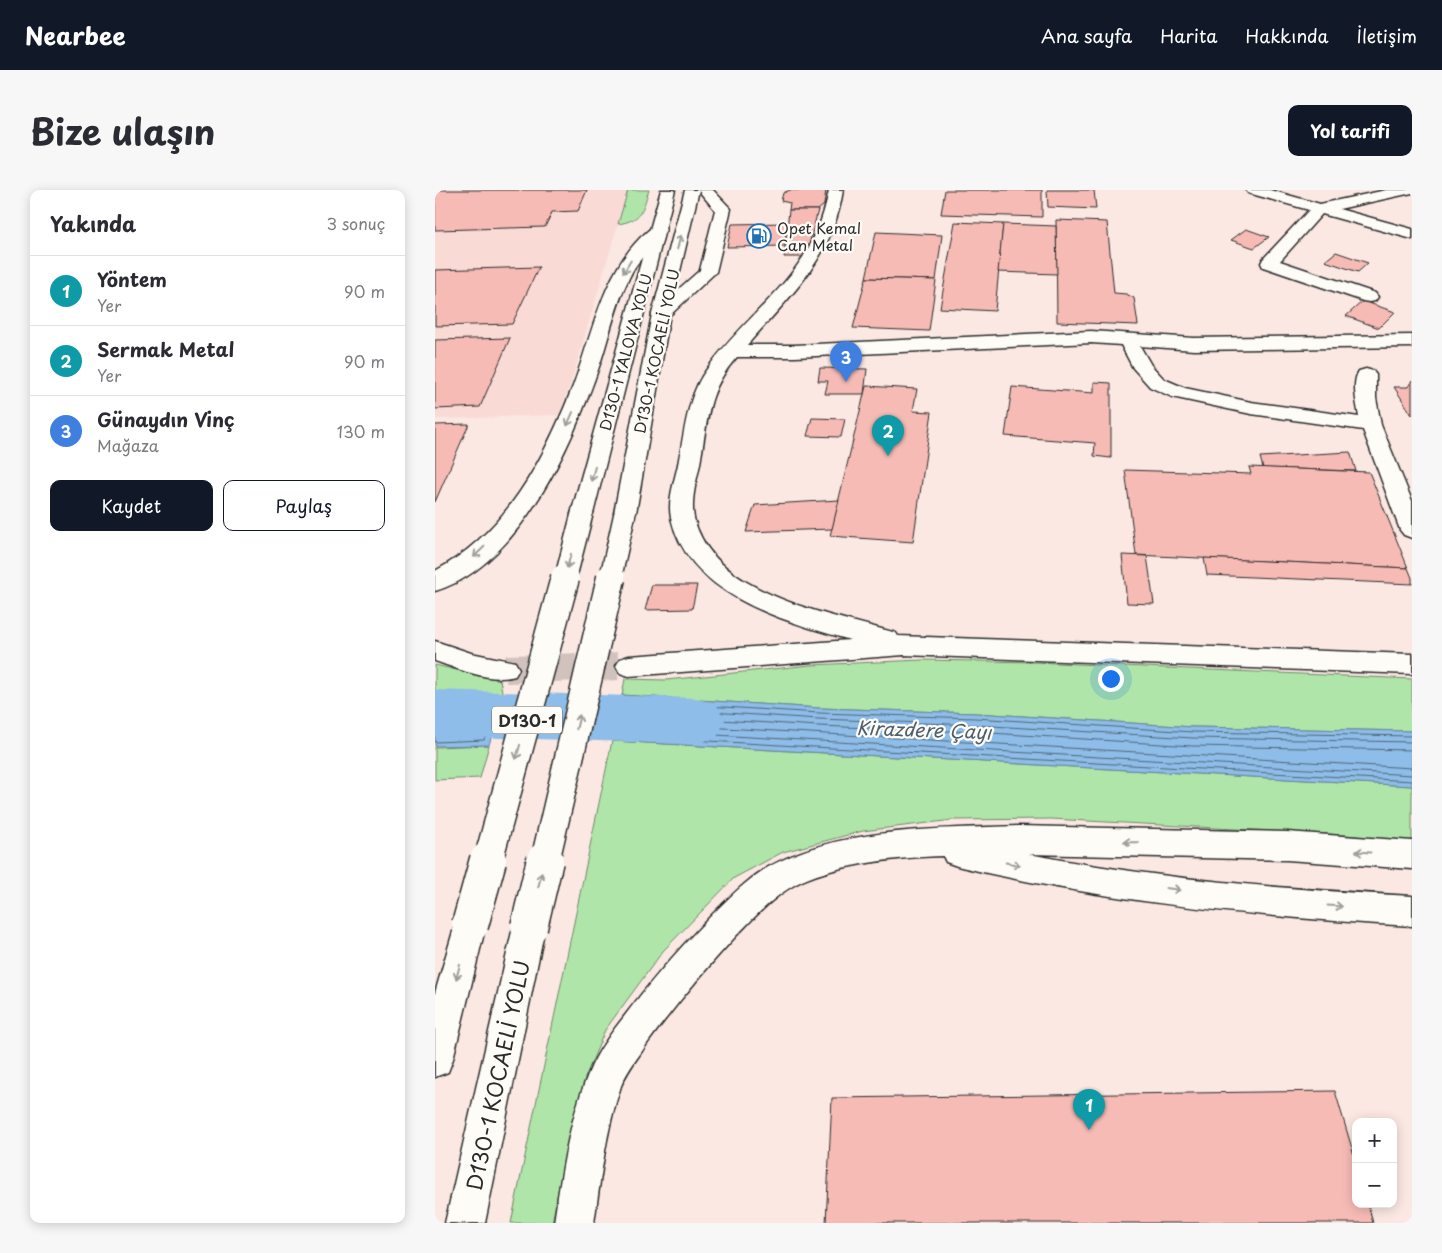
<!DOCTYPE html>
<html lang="tr">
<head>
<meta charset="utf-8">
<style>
  :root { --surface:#fff; --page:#f7f7f7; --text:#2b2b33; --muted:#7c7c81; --line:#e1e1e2; --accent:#111827 }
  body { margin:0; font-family:"Playpen Sans",sans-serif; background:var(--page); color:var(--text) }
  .controls { position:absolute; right:15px; bottom:15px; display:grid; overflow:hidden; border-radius:10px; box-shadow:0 2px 12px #0003 }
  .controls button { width:45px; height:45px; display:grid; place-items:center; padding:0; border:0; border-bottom:1px solid var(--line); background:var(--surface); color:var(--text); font:25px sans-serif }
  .you { position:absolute; left:675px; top:488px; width:18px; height:18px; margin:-12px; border:4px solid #fff; border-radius:50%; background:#1a73e8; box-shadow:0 0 0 8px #1a73e833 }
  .badge { display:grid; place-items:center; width:32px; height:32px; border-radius:50%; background:var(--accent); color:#fff; font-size:16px; font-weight:700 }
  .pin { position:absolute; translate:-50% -41px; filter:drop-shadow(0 1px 2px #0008) }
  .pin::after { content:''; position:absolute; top:26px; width:18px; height:15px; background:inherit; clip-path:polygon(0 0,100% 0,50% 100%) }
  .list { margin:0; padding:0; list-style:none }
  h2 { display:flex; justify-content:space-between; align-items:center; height:65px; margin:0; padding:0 20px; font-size:21px }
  h2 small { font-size:16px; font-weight:400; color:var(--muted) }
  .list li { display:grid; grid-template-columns:32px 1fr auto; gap:15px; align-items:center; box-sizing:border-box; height:70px; padding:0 20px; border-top:1px solid var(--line) }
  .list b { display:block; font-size:19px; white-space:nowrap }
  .list p { margin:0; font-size:16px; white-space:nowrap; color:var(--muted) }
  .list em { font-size:16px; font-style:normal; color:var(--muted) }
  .actions { display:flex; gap:10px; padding:15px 20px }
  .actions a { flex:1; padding:11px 0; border:1px solid var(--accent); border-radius:10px; text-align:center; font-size:18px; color:var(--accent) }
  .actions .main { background:var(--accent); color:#fff }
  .map { position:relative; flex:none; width:977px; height:1033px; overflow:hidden; border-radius:10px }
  header { display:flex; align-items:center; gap:30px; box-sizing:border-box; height:70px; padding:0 25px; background:var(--accent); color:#fff }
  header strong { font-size:24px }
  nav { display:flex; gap:28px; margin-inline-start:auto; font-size:18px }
  .intro { display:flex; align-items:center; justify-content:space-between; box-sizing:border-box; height:120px; padding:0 30px }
  h1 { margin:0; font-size:35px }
  .button { padding:12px 22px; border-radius:10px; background:var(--accent); color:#fff; font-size:18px; font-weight:700 }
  main { display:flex; gap:30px; padding:0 30px }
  aside { flex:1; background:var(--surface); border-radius:10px; box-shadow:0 2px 12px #0003 }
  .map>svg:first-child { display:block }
</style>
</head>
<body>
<header>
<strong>Nearbee</strong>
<nav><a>Ana sayfa</a><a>Harita</a><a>Hakkında</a><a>İletişim</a></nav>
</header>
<div class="intro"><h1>Bize ulaşın</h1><a class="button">Yol tarifi</a></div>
<main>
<aside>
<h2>Yakında<small>3 sonuç</small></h2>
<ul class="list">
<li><span class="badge" style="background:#0f9aa8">1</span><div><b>Yöntem</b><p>Yer</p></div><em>90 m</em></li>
<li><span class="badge" style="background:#0f9aa8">2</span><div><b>Sermak Metal</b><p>Yer</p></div><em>90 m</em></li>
<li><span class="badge" style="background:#3f7fe0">3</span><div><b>Günaydın Vinç</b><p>Mağaza</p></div><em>130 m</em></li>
</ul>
<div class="actions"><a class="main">Kaydet</a><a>Paylaş</a></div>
</aside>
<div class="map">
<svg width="977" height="1033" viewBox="0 0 977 1033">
  <rect width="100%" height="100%" fill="#fbe8e3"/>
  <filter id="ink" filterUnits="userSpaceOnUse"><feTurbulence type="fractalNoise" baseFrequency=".02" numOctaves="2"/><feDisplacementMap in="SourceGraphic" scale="10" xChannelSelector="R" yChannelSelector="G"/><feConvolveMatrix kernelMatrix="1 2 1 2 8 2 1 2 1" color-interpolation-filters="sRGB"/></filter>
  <g filter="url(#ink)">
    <!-- built -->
    <path fill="#fadad5" d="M 0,0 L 193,0 L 136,193 L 124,225 L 0,229 Z"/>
    <!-- green -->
    <g fill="#afe5a8" stroke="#6d886a">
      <path d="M 193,0 L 214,0 C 207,21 207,30 183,34 Z"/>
      <path d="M 487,470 L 598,472 L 977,489 L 977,541 L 758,537 L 541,523 L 384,518 L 187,505 L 190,489 L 231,490 L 376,475 Z"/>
      <path d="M 0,475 L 65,490 L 68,507 L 0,506 Z"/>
      <path d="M 177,551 L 977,596 L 977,652 L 910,645 L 616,629 L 518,630 L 428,641 L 348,662 L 299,688 L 228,761 L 170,840 L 150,888 L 132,954 L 117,1033 L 76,1033 Z"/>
      <path d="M 54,555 L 45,588 L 0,590 L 0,557 Z"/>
    </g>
    <!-- water -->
    <g fill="#8dbde8" stroke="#66839c">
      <path d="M 187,505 L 384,518 L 541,523 L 758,537 L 977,541 L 977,596 L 177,551 Z"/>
      <path d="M 0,506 L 68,507 L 54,555 L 0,556 Z"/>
    </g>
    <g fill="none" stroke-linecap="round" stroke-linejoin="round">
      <!-- shore -->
      <g stroke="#526577" stroke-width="1">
        <path d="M 0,511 L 58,512 L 61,514 L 49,550 L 0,552"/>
        <path d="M 0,517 L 50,518 L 52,520 L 44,544 L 0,545"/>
        <path d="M 0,524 L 40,525 L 42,528 L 38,536 L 0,538"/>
        <path d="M 977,546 L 758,542 L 540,528 L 384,523 L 193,511 L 190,512 L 183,544 L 186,546 L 977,591"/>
        <path d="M 977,552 L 758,548 L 540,535 L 384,529 L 198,517 L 195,519 L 191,538 L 193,540 L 977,585"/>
        <path d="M 977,560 L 757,556 L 540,542 L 383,536 L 204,525 L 200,531 L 203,533 L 977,578"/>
      </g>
      <!-- river -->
      <path fill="#8dbde8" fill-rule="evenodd" d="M 0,500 L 261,508 L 282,515 L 290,531 L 282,547 L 261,554 L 0,546 Z"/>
    </g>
    <!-- building -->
    <g fill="#f7bbb5" stroke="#2b2b2b">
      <path d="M 0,0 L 152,0 L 143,21 L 117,22 L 110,37 L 0,40 Z"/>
      <path d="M 355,0 L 391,0 L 389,15 L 383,20 L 354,20 L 355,13 L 346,11 L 348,3 Z"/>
      <path d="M 510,0 L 607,0 L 607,27 L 506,24 Z"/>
      <path d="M 612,0 L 659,0 L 661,19 L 613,17 Z"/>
      <path d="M 354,20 L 383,20 L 371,67 L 349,67 Z"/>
      <path d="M 621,30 L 672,32 L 679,103 L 691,104 L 699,108 L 703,135 L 622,132 Z"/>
      <path d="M 520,32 L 568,34 L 560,121 L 505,118 Z"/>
      <path d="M 352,33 L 350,56 L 292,57 L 297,34 Z"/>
      <path d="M 568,34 L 621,36 L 622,84 L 563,82 Z"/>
      <path d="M 811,39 L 834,47 L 819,58 L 796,50 Z"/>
      <path d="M 441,42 L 507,45 L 501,90 L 431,88 Z"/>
      <path d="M 901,62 L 933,73 L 923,82 L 890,71 Z"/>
      <path d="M 104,77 L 77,134 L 0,136 L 0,80 Z"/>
      <path d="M 431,88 L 501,90 L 494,141 L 418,138 Z"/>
      <path d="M 928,111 L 960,122 L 944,138 L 911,126 Z"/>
      <path d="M 75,148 L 45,217 L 0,219 L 0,150 Z"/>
      <path d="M 385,178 L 432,179 L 429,204 L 390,204 L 393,191 L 383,191 Z"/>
      <path d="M 977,190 L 977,225 L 959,197 L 973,197 Z"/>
      <path d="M 659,192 L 676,193 L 676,268 L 659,266 L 660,253 L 570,246 L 577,197 L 659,203 Z"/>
      <path d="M 431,196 L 482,199 L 478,221 L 497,222 L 478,352 L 395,346 Z"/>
      <path d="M 377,228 L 410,229 L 406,247 L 372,246 Z"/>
      <path d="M 34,234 L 0,312 L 0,235 Z"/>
      <path d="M 915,262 L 921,281 L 828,278 L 825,267 Z"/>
      <path d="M 814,277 L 934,282 L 973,378 L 701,365 L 690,280 L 816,284 Z"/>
      <path d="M 404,310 L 397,339 L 311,342 L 320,315 Z"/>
      <path d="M 687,365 L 712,366 L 719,414 L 692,413 Z"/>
      <path d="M 769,368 L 973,378 L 977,388 L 977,394 L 772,385 Z"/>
      <path d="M 217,395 L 262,395 L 257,419 L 210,420 Z"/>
      <path d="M 900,901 L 921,972 L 921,1014 L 933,1014 L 938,1033 L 391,1033 L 397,908 Z"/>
    </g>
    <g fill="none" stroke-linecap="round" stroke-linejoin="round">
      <!-- minor-tunnel -->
      <path stroke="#d1c2be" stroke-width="28" stroke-dasharray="28 14" stroke-linecap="butt" d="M 71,479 L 194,476"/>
      <!-- minor casing -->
      <g stroke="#2b2b2b" stroke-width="3">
        <g id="minor">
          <path d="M 263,0 L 278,0 L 296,19 L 281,82 L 232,128 L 226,129 L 220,128 L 217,124 L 220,120 L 265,80 L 280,20 Z"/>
          <path d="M 394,0 L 408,0 C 398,68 355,106 312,155 L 360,155 L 656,141 L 759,148 L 977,145 L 977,157 L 759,160 L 705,156 L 716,175 L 729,189 L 750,198 L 816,212 L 924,227 C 922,214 916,192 924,181 L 931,179 L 938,181 L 941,185 L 941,208 L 946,235 L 977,311 L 977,348 L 969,345 L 965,340 L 928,240 L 816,224 L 737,207 L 715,197 L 698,178 L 686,155 L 656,153 L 360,167 L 302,167 C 273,199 273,227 266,268 C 263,287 255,308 259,328 C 278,406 397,424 461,443 L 463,446 L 977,464 L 977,484 L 469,465 L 194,486 L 185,483 L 181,476 L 185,469 L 194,466 L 415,450 C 349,431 254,406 236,328 C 232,308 241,288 244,269 C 250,239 253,204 272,179 C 319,114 378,87 394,0 Z"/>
          <path d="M 811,0 L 835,0 L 885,14 L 951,0 L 977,0 L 977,3 L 904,19 L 977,39 L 977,49 L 887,24 L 845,71 L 940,103 L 943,107 L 940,111 L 934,112 L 928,111 L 828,77 L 826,73 L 828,69 L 874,20 L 813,3 Z"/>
          <path d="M 223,35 L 229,37 L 231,40 C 219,58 204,66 194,88 C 181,114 175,143 166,171 C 140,248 86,376 0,401 L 0,381 C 43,358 75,321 99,279 C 114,253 127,224 138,196 C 157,146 166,88 205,48 C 211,43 215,37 223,35 Z"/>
          <path d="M 0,451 L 36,463 L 80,472 L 84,479 L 80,486 C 57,493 23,479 0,471 Z"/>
          <path d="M 583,636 L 852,642 L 977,651 L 977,679 L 852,670 L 594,664 C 720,689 849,699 977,706 L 977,736 C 824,727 671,712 522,676 L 511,672 L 508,666 C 468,667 404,674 367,691 C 341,703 321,726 301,746 C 270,780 241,814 214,851 C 205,865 192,880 186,896 C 171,940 166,987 159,1033 L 119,1033 C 127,980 135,924 157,875 C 165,858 177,842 188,828 C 214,793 242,761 272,730 C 294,708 316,684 345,671 C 416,637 506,639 583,636 Z"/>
        </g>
      </g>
      <!-- highway casing -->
      <g stroke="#2b2b2b" stroke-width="3">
        <g id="highway">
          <path d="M 226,0 L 240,0 L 158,324 L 155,329 L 147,331 L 139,329 L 136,324 Z"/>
          <path d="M 250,0 L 264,0 L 235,124 L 201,323 L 198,328 L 190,330 L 182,328 L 179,323 L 217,124 Z"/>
          <path d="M 35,719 L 47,724 L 51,735 L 18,869 L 13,882 L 0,887 L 0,803 L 23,724 Z"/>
          <path d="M 94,721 L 106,726 L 110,737 L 50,1033 L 10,1033 L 78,737 L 82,726 Z"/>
        </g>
      </g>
      <!-- minor -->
      <use href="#minor" fill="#fdfcf7" fill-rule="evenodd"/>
      <!-- highway -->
      <use href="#highway" fill="#fdfcf7" fill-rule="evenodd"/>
      <!-- highway-bridge-far2 casing -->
      <g stroke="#2b2b2b" stroke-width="24" stroke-linecap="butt">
        <g id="highway-bridge-far2">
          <path d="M 130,390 L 147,324"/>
          <path d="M 175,390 L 190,323"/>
        </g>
      </g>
      <!-- highway-bridge-far1 casing -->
      <g stroke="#2b2b2b" stroke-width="31" stroke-linecap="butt">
        <g id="highway-bridge-far1">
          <path d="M 53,671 L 130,388"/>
          <path d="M 110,671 L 176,388"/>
        </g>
      </g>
      <!-- highway-bridge casing -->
      <g stroke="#2b2b2b" stroke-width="39" stroke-linecap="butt">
        <g id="highway-bridge">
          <path d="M 35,735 L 53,670"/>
          <path d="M 94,737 L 110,670"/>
        </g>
      </g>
      <!-- highway-bridge-far2 -->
      <use href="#highway-bridge-far2" stroke="#fdfcf7" stroke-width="21"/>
      <!-- highway-bridge-far1 -->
      <use href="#highway-bridge-far1" stroke="#fdfcf7" stroke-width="28"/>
      <!-- highway-bridge -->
      <use href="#highway-bridge" stroke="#fdfcf7" stroke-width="36"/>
    </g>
    <!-- one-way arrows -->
    <defs><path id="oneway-shaft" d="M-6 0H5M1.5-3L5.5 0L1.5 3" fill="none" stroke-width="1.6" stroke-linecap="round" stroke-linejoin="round" transform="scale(1.25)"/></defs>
    <g stroke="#9e9e9b">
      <use href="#oneway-shaft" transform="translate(244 52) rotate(-76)"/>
      <use href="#oneway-shaft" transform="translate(192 77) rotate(121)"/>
      <use href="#oneway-shaft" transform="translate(135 229) rotate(114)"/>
      <use href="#oneway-shaft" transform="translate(158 284) rotate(105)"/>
      <use href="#oneway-shaft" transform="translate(44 362) rotate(136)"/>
      <use href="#oneway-shaft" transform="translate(134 371) rotate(105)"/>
      <use href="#oneway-shaft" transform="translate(143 532) rotate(-77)"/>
      <use href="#oneway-shaft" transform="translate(83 562) rotate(106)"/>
      <use href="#oneway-shaft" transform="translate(696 652) rotate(-179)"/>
      <use href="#oneway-shaft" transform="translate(928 662) rotate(-176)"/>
      <use href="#oneway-shaft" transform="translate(578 674) rotate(12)"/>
      <use href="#oneway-shaft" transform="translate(105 690) rotate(-76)"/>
      <use href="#oneway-shaft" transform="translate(738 699) rotate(7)"/>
      <use href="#oneway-shaft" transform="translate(900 716) rotate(4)"/>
      <use href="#oneway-shaft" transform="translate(23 782) rotate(105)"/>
    </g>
  </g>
  <!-- icons -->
  <defs>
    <g id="fuel-ring" transform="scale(1.25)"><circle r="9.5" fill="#fdfcf7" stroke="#1f6fb2" stroke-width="1.5"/><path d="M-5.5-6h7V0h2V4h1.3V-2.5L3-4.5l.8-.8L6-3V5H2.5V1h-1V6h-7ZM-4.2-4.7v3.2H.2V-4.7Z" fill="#1f6fb2"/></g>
  </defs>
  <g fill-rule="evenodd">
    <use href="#fuel-ring" x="324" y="46"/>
  </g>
  <g text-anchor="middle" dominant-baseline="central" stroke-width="4.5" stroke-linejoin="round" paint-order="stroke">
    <!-- far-poi labels -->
    <g font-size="15" fill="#2b2b2b" stroke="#fdfcf7" text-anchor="start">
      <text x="342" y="37">Opet Kemal<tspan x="342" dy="17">Can Metal</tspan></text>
    </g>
    <!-- far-street labels -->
    <g font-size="15" fill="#2b2b2b" stroke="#fdfcf7">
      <text transform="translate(221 161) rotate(-78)">D130-1 KOCAELİ YOLU</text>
      <text transform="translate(190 162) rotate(-75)">D130-1 YALOVA YOLU</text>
    </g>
    <!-- shield labels -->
    <rect fill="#fdfcf7" stroke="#6a6a68" stroke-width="1" x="57" y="516.5" width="70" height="27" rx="4"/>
    <g font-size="16" font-weight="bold" fill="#2b2b2b">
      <text x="92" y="530">D130-1</text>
    </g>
    <!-- water labels -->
    <g font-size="19" font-style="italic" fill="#4d5e6d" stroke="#fdfcf7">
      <text transform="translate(489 539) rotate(2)">Kirazdere Çayı</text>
    </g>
    <!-- near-street labels -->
    <g font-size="21" fill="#2b2b2b" stroke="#fdfcf7">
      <text transform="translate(62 885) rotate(-78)">D130-1 KOCAELİ YOLU</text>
    </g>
  </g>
</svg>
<div class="controls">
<button>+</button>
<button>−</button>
</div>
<div class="you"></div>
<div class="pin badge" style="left:654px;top:940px;background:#0f9aa8">1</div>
<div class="pin badge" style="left:453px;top:266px;background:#0f9aa8">2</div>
<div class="pin badge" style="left:411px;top:192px;background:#3f7fe0">3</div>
</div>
</main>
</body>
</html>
